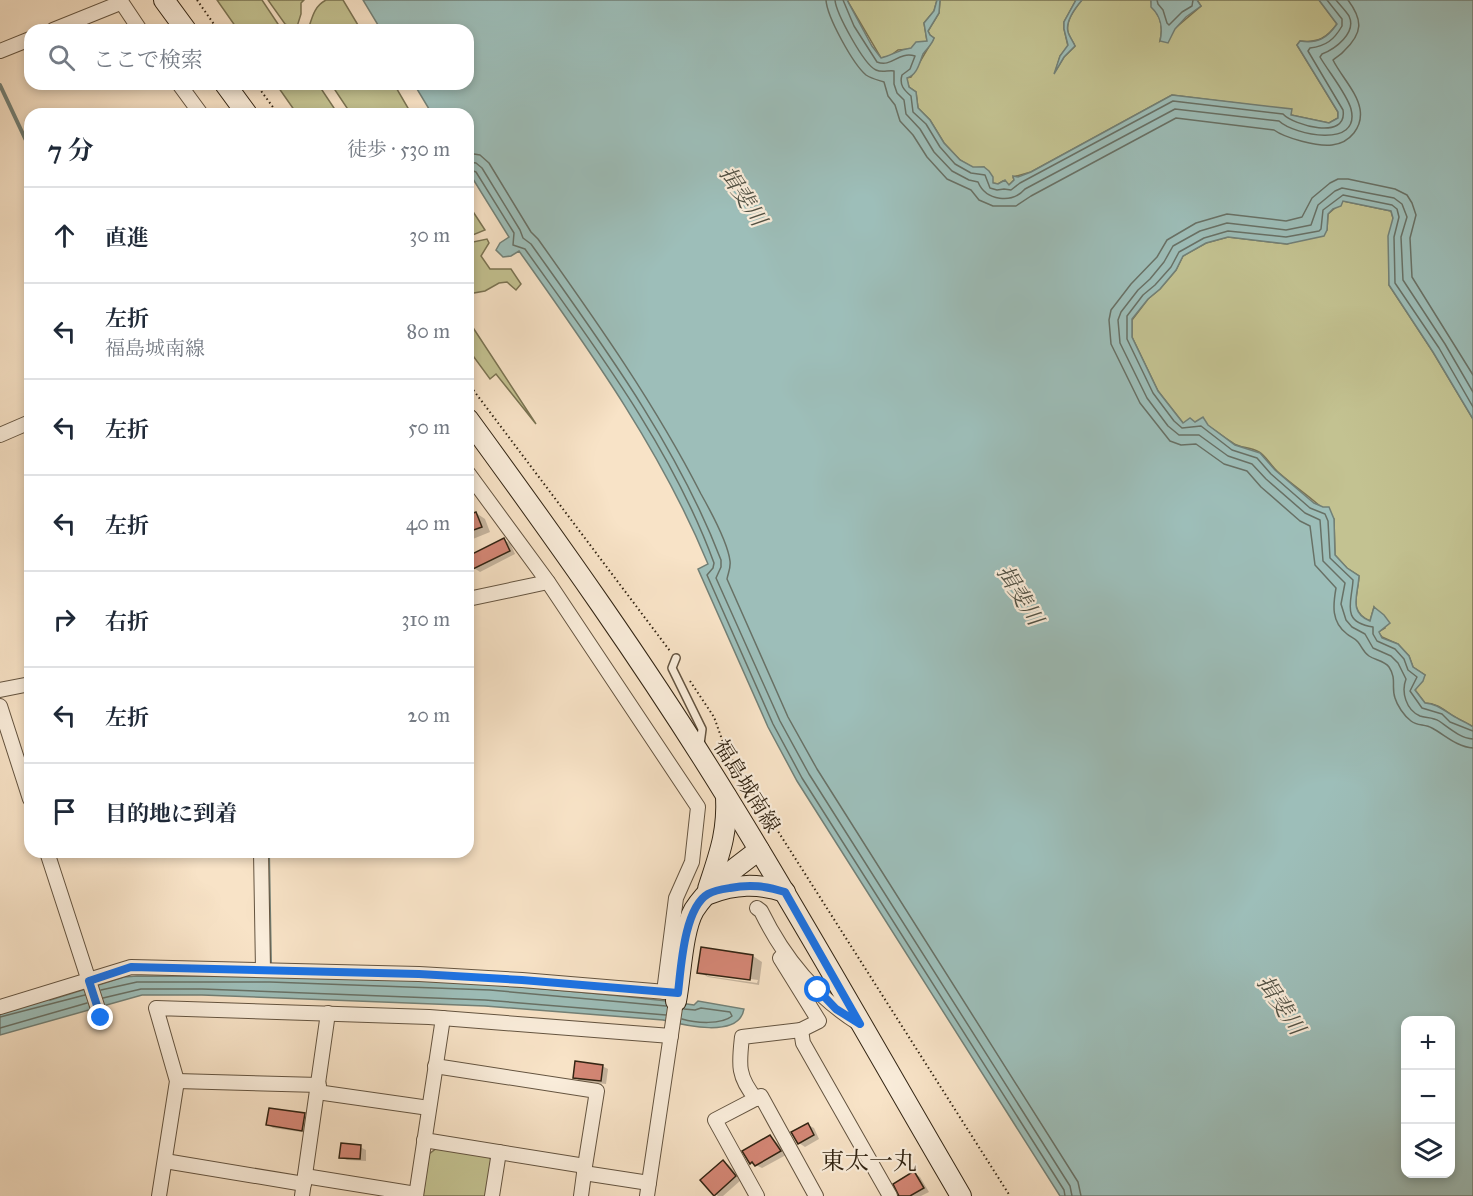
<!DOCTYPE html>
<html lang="ja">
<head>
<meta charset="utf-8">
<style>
  :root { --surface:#fff; --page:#f2f2f3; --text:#1f2937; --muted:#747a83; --line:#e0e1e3 }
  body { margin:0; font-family:"IM FELL Great Primer","Noto Serif JP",serif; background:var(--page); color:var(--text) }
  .controls { position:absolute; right:18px; bottom:18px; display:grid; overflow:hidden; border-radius:12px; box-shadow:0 3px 9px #0003 }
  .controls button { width:54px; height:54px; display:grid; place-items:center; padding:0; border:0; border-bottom:2px solid var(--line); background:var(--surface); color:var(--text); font:30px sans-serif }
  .stop { position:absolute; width:18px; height:18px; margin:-14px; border:4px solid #1a73e8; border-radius:50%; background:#fff }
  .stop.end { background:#1a73e8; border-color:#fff; box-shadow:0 2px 6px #0008 }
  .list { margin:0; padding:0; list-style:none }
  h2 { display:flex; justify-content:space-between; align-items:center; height:78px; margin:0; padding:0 24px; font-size:26px }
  h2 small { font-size:20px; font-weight:400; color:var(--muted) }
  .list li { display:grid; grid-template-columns:39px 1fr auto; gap:18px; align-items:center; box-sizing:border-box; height:96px; padding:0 24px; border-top:2px solid var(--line) }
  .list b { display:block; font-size:22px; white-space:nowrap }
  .list p { margin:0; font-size:20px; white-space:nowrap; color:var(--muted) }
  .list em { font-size:20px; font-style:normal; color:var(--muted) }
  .icon { flex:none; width:33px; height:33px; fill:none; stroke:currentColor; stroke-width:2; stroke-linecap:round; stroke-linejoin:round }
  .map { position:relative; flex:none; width:1473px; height:1196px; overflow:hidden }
  .search { position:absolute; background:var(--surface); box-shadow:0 3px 9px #0003; left:24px; top:24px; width:450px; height:66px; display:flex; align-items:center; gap:15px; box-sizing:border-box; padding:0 21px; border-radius:18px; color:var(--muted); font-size:22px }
  .panel { position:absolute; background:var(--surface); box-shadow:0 3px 9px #0003; left:24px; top:108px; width:450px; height:750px; border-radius:18px }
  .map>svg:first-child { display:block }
</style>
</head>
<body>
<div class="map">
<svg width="1473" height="1196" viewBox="0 0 1473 1196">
  <rect width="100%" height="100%" fill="#f8e3c7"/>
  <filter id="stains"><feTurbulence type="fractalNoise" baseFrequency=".00333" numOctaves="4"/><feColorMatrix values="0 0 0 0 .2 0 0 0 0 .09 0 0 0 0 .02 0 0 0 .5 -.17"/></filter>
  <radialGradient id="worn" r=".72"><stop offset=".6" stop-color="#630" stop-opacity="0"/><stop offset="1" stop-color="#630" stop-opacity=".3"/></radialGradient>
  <!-- green -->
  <g fill="#c3c291" stroke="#7a7352" stroke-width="1.5">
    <path d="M 217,0 L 262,0 L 282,30 L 238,30 Z"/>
    <path d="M 268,0 L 304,0 L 301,3 L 301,14 L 296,30 L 285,24 Z"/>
    <path d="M 326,0 L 343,0 L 361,30 L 308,30 C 312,18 314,6 326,0 Z"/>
    <path d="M 847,0 L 937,0 L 934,11 L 924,23 L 927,41 L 911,49 L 898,50 L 890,56 L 881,58 Z"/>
    <path d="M 940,0 L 1076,0 L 1064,22 L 1064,29 L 1068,46 L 1060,56 L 1056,70 L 1064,57 L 1075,46 C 1073,41 1069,37 1068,32 C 1065,21 1076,7 1082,0 L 1151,0 L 1152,7 C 1161,16 1163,28 1160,41 L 1201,6 L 1197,0 L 1319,0 L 1337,24 C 1327,38 1318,43 1300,41 L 1297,45 L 1338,112 L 1338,118 L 1329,123 L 1291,115 L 1291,110 L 1172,95 L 1031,172 L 1013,177 L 1014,180 L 1009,185 L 1003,181 L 998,184 L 993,183 L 984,167 L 973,168 L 960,160 L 944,143 L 930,120 L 918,108 L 916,92 L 909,87 L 906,78 L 911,77 L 934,38 L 930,35 L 928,31 L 939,13 Z"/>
    <path d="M 276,84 L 318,84 L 338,114 L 297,114 Z"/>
    <path d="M 331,84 L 394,84 L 408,108 L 399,114 L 351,114 Z"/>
    <path d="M 1343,201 L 1391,211 L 1393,218 L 1389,285 L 1433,352 L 1473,419 L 1473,727 C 1468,723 1462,721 1455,717 C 1445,711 1438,703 1425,703 L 1415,690 L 1425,675 L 1413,667 L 1409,656 L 1398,644 L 1382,637 L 1378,632 L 1385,628 L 1374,607 L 1370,621 C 1348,611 1358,596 1359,576 L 1347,568 L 1335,555 L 1334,519 C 1318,502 1296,488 1278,472 C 1271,466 1266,456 1259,452 C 1250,447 1240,448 1233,443 C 1213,431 1209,420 1183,423 L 1158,391 L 1132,337 L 1132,320 L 1148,299 L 1160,289 L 1176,270 L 1183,256 L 1206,243 L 1228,237 L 1287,244 L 1327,230 L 1328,214 Z"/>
    <path d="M 468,204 L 485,230 L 468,237 Z"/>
    <path d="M 487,239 L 489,243 L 481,256 L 490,269 L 511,269 L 521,284 L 516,290 L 507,282 L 499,283 L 485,291 L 468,294 L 468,243 Z"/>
    <path d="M 468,320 L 536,424 L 496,374 L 490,379 L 468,349 Z"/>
    <path d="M 437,1148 L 489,1157 L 493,1162 L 488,1196 L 423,1196 L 429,1154 Z"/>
  </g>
  <!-- water -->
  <g fill="#9dbeb9" stroke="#728077" stroke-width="1.5" fill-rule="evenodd">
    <path d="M 363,0 L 847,0 L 872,46 L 881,58 C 894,55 897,50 911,48 L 916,42 L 927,41 L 924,23 L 934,11 L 937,0 L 940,0 L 939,13 L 928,31 L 930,35 L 934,38 C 932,45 927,48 923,54 C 919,64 917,75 907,78 L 909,87 L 916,92 L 918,108 L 930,120 L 944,143 L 960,160 L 973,167 L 984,167 L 989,171 L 993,177 L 993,183 L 998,184 L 1005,180 L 1009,185 L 1014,180 L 1013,176 L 1018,177 L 1031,172 L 1172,95 L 1292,109 L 1291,115 L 1329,123 L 1338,118 L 1338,112 L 1297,45 L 1300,41 C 1318,44 1327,38 1337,24 L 1319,0 L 1473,0 L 1473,419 L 1433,352 L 1389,285 L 1388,236 L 1393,218 L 1391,211 L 1343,201 L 1341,206 L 1333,209 L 1328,214 L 1327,230 L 1324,236 L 1287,244 L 1228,237 L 1206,243 L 1183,256 L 1176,270 L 1160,289 L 1148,299 L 1132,319 L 1132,337 L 1158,391 L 1183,423 L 1190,418 L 1195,422 L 1203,417 L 1208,425 L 1235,445 L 1260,453 L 1275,470 L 1314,503 L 1323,507 L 1329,507 L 1334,519 L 1335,555 L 1347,568 L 1359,576 C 1358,595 1348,612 1370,621 L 1374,607 L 1384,615 L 1390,623 L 1379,632 L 1382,638 L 1398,644 L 1409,656 L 1413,667 L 1425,675 L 1423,681 L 1415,690 L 1425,703 C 1438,704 1444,711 1455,717 C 1461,721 1468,723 1473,727 L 1473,1196 L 1060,1196 L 797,781 L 768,727 L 698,569 L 708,564 C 661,450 590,351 519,251 L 511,256 L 503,257 L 496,250 L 500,243 L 509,237 L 468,171 L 468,114 L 432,114 L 414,84 L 468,84 L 468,30 L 381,30 ZM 1450,1020 L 1450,1174 L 1406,1174 L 1406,1020 Z"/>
    <path d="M 1076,0 L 1082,0 C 1076,7 1065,21 1068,32 C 1069,36 1073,41 1075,46 L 1064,57 L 1054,74 L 1060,56 L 1068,45 L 1064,29 L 1064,22 Z"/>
    <path d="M 1151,0 L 1197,0 L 1201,6 L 1186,17 L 1175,29 L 1168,43 L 1160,41 C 1163,29 1161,16 1151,7 Z"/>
    <path d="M 137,976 C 281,976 425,977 568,991 C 610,995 653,998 694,1005 L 698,1001 L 744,1009 C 739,1039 683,1025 663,1020 L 485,1006 L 202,995 L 142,995 L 0,1035 L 0,1012 L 48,997 L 50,1000 L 124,977 Z"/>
  </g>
  <!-- shadow -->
  <g fill="#0003" fill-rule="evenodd">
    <path d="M 476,513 L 485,519 L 490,532 L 468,541 L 468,516 Z"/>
    <path d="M 504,540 L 510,543 L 515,554 L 480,572 L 474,568 L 469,558 Z"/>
    <path d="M 702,949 L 753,956 L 762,962 L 759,985 L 708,977 L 699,972 ZM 707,973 L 758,980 L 757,983 L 707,976 Z"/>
    <path d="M 602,1066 L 608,1069 L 606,1084 L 580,1081 L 575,1077 Z"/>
    <path d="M 304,1115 L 310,1118 L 308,1133 L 273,1128 L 268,1124 Z"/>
    <path d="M 808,1125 L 814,1128 L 819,1139 L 805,1147 L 799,1143 Z"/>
    <path d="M 770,1137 L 781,1146 L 786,1155 L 762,1168 L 751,1163 Z"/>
    <path d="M 360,1147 L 366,1150 L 366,1161 L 347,1160 L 341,1157 Z"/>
    <path d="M 724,1162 L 729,1165 L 741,1180 L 723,1196 L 718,1196 L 715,1194 Z"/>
    <path d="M 914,1173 L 920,1177 L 929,1192 L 921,1196 L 900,1196 Z"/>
  </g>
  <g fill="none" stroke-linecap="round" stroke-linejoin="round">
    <!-- shore -->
    <g stroke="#687166" stroke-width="1.5">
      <path d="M 826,0 C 827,17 853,64 866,75 C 872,79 878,80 884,82 L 888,96 L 895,105 L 900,121 L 913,135 L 927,157 L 947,179 L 971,190 L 979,200 L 993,206 L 1016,206 L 1031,196 L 1176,118 L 1274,130 C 1285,138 1318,147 1332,145 C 1350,143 1363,127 1360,109 C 1357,92 1341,76 1333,60 C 1336,57 1341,55 1344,51 C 1363,33 1363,20 1348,0"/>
      <path d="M 835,0 C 836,13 864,65 876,70 C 882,73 888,70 894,71 L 894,84 L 897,93 L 904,100 L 906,114 L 920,129 L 934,152 L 952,171 L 969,180 L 978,182 C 986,201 1012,204 1025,189 L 1175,109 L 1279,121 C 1294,135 1361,149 1351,109 C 1347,94 1328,71 1320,57 L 1322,54 C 1335,49 1357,33 1349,16 C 1346,11 1340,5 1336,0"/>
      <path d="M 843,0 L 854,26 L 877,62 C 892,68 898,51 915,56 L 910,69 L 902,75 C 899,85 904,90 911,96 L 913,112 L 926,124 L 940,147 L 955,164 L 971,173 L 985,175 L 990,188 L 997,190 L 1004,189 L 1011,190 L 1020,183 L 1173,101 L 1283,114 C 1293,125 1348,141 1343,110 L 1308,51 L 1310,48 C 1326,46 1334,40 1342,26 L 1342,19 L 1327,0"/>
      <path d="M 1157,0 L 1158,4 L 1163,10 L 1167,23 L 1169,25 L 1182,12 L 1192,6 L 1193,0"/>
      <path d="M 468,153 L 480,155 L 489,163 L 531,232 L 538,239 C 597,322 655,404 701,494 C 710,510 728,544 730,561 C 731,568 728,573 727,579 L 788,717 L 817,769 L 1078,1182 L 1081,1196"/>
      <path d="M 468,162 L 476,163 L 482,168 L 520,230 L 523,238 L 531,244 C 602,344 677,445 721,560 L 721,567 L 716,578 L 780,721 L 809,774 L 1070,1186 L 1072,1196"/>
      <path d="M 468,169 L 476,172 L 514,233 L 513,245 L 525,249 C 595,347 672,448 714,563 L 713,568 L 707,575 L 773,724 L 802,778 L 1064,1190 L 1065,1196"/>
      <path d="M 1473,375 L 1412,277 L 1410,238 L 1416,215 L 1412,203 L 1407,195 L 1395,189 L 1348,179 L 1338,179 L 1330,183 L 1312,198 L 1302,217 L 1286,221 L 1227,214 L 1196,223 L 1167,240 L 1157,257 L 1131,284 L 1111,310 L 1109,320 L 1111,344 L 1140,403 L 1170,441 L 1181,445 L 1196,444 L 1224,464 L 1247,471 L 1261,487 L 1300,521 L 1310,526 L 1315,565 L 1336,588 C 1333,605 1331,622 1347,634 C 1350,637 1355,638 1358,642 C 1362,647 1363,652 1369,656 C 1375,660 1385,661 1389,667 C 1397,679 1391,687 1395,698 C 1397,705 1404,716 1411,721 C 1417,726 1425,724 1432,728 C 1445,735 1457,747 1473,748"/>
      <path d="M 1473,392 L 1445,344 L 1403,280 L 1401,237 L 1407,217 L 1402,204 L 1394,198 L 1342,188 L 1335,191 L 1318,205 L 1311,225 L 1286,230 L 1227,223 L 1200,231 L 1173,246 L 1164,262 L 1150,279 L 1138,290 L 1121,312 L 1118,320 L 1120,343 L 1147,398 L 1168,426 L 1179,435 L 1199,435 L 1228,456 L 1252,464 L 1266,479 L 1305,513 L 1320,520 L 1323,561 L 1345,583 L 1341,604 L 1346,620 L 1352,627 L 1365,634 L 1373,648 L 1391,656 L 1398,663 L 1406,679 C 1401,692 1406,710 1420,716 C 1426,718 1433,717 1439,721 C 1449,728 1460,738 1473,739"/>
      <path d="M 1473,407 L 1439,348 L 1395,283 L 1394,237 L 1399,217 L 1397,209 L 1392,205 L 1343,195 L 1323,210 L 1321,229 L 1319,231 L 1286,237 L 1228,231 L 1204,238 L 1179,252 L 1171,267 L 1155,285 L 1143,295 L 1127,316 L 1127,339 L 1153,393 L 1174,421 L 1182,428 L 1201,426 L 1232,450 L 1257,458 L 1271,474 L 1310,508 L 1325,514 L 1328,521 L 1330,558 L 1353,580 C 1352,602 1340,622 1373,627 L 1373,634 L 1377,641 L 1395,649 L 1404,659 L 1408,670 L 1417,677 L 1410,691 L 1422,708 L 1442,714 L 1450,722 L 1473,731"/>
      <path d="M 101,990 L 137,982 L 270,982 L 490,990 L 666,1006"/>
      <path d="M 103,998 L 141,989 L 202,989 L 485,1000 L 666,1015"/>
      <path d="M 0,1017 L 85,995"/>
      <path d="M 682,1019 C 695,1023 722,1025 732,1016 L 730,1012 L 701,1008 L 695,1010 L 684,1009"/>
      <path d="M 0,1028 L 87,1003"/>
    </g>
    <!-- stream -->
    <g stroke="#728077" stroke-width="4">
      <path d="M 0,85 L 30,149"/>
      <path d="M 268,852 L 270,965"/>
    </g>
  </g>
  <!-- building -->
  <g fill="#d58776" stroke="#322413" stroke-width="1.5">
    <path d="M 476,512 L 482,527 L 468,532 L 468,515 Z"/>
    <path d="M 504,538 L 510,551 L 473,569 L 468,556 Z"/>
    <path d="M 701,947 L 753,955 L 750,980 L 697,973 Z"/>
    <path d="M 575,1061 L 603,1065 L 601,1081 L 573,1078 Z"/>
    <path d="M 269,1108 L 305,1113 L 302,1131 L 266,1125 Z"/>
    <path d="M 808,1123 L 814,1135 L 798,1144 L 791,1132 Z"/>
    <path d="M 770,1135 L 781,1151 L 755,1166 L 752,1162 L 750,1164 L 742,1151 Z"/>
    <path d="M 341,1143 L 361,1145 L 360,1159 L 339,1158 Z"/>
    <path d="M 723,1160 L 736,1176 L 714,1196 L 700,1180 Z"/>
    <path d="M 914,1171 L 924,1188 L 910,1196 L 899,1196 L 893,1184 Z"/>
  </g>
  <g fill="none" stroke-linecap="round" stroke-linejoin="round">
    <!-- lane casing -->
    <g stroke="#645440" stroke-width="10">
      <path id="lane" d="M 676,658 L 672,668 L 702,729 L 700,744"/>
    </g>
    <!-- street casing -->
    <g stroke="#645440" stroke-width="16">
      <g id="street">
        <path d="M 120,0 L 140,30"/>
        <path d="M 53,30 L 120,3"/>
        <path d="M 0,51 L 30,39"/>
        <path d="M 179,84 L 201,114"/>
        <path d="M 0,435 L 30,422"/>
        <path d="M 468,473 L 548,582 L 698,807 L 692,862 L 676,898 L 664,992"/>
        <path d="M 468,599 L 548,582"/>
        <path d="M 0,690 L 30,684"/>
        <path d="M 0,706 L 30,799"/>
        <path d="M 47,852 L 101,1018"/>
        <path d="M 261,852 L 263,970"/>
        <path d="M 757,908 L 761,911 C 783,956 815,996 858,1023"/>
        <path d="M 785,954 L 780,958 L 819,1021 L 801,1030 L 803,1043 L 890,1196"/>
        <path d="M 0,1007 L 131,967 L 419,974 L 522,980 L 678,993"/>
        <path d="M 435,1066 L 597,1091 L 585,1166"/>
        <path d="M 177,1081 L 319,1085"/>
        <path d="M 317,1092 L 429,1108"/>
        <path d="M 756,1099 C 737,1076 739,1064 742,1037 L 801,1030"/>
        <path d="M 424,1140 L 585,1166 L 581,1196"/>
        <path d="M 165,1161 L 304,1184"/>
        <path d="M 584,1173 L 649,1183"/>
        <path d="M 305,1176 L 416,1194"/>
        <path d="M 159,1196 L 177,1081 L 156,1008 L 429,1017 L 671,1036"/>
        <path d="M 302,1196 L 328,1013"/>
        <path d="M 416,1196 L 443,1018"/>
        <path d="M 492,1196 L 499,1152"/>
        <path d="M 647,1196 L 676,1001"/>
        <path d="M 757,1196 L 715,1120 L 761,1096 L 816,1196"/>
      </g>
    </g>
    <!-- secondary casing -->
    <g stroke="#322413" stroke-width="22">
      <g id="secondary">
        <path d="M 164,0 L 186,30"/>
        <path d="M 225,84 L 247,114"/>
        <path d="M 468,419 C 558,542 647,667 727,797 C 808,928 883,1063 961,1196"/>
        <path d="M 708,889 C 719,855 728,833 726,796"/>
        <path d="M 709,894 C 735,884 758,883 785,892"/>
        <path d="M 676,1001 C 681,976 682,931 694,910 C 710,885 736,868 759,850"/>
      </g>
    </g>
    <!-- path -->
    <g stroke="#322413" stroke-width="2" stroke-dasharray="1.5 3" stroke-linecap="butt">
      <path d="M 197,0 L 218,30"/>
      <path d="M 256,84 L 278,114"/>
      <path d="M 468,383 L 670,651"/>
      <path d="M 690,681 L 714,717 L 725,748 L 1010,1196"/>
    </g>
    <!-- lane -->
    <use href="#lane" stroke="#faeddb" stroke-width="7"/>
    <!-- street -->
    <use href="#street" stroke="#faeddb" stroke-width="14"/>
    <!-- secondary -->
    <use href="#secondary" stroke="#faeddb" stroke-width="20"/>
  </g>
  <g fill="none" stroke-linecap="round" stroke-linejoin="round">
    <!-- route -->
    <path stroke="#1a73e8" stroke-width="8" d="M 101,1018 L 89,981 L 131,967 L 419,974 L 522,980 L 678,993 C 681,968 684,908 708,894 C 715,890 723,889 730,888 C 750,884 766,886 785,892 L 860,1024 L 836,1009 L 818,990"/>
  </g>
  <g text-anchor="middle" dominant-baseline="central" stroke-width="4.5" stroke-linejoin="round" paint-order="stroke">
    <!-- street labels -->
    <g font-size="21" fill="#322413" stroke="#faeddb">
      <text transform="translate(747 786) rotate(58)">福島城南線</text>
    </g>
    <!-- water labels -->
    <g font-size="22" font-style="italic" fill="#525245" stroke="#faeddb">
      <text transform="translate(743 196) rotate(57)">揖斐川</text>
      <text transform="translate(1020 595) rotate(58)">揖斐川</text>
      <text transform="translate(1281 1005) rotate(56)">揖斐川</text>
    </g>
    <!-- quarter labels -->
    <g font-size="24" fill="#322413" stroke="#faeddb">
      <text x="869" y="1161">東太一丸</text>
    </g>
  </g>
  <rect width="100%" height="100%" filter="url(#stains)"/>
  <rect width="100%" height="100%" fill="url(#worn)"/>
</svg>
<div class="controls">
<button>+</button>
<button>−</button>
<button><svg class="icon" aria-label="layers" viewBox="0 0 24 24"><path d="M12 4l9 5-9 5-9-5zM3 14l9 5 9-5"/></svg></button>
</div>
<div class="stop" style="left:818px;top:990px"></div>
<div class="stop end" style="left:101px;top:1018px"></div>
<div class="search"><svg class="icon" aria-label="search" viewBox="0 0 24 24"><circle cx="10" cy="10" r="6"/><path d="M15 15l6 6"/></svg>ここで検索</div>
<section class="panel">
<h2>7 分<small>徒歩 · 530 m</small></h2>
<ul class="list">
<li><svg class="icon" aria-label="ahead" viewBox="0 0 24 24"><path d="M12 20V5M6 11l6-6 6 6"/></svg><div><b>直進</b></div><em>30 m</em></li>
<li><svg class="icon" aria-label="left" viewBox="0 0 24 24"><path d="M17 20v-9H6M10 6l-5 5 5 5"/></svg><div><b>左折</b><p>福島城南線</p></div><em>80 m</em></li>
<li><svg class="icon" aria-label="left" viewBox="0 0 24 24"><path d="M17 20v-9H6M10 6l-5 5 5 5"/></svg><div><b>左折</b></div><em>50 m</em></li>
<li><svg class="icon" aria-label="left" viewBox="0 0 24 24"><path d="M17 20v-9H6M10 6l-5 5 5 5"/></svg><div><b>左折</b></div><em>40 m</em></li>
<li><svg class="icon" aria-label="right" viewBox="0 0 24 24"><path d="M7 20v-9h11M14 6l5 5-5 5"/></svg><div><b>右折</b></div><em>310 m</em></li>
<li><svg class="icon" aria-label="left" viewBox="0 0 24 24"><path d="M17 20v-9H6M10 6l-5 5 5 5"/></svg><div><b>左折</b></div><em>20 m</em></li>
<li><svg class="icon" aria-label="arrive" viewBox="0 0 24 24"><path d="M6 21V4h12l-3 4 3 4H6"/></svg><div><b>目的地に到着</b></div></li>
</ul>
</section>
</div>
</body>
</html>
